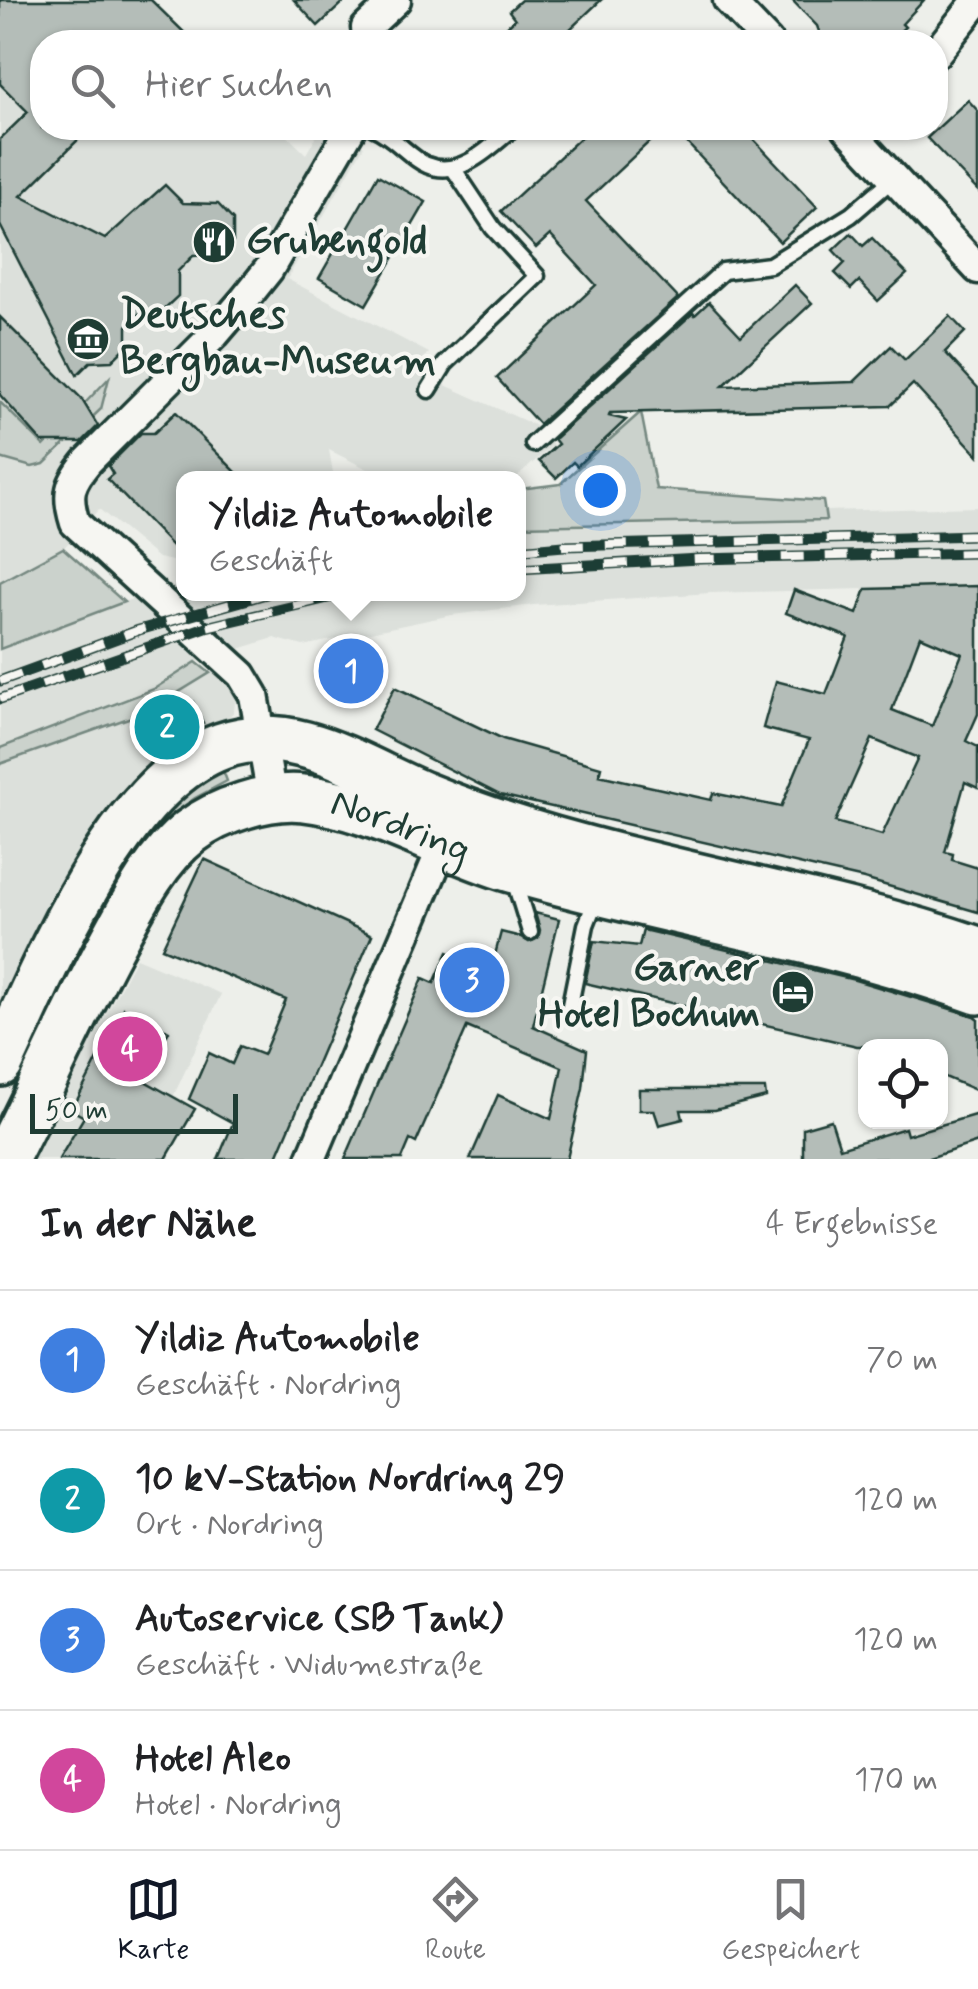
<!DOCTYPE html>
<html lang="de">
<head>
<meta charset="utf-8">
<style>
  :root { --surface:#fff; --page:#f6f6f6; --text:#202124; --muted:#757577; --line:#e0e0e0; --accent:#111827 }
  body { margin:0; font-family:Mynerve,sans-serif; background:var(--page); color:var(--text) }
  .controls { position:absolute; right:30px; bottom:30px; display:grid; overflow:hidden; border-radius:20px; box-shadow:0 2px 8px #0004 }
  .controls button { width:90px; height:90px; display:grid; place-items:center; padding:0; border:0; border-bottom:2px solid var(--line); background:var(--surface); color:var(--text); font:50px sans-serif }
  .scale { position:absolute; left:30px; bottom:25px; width:208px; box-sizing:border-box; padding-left:10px; border:5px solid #1f3d34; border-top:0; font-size:28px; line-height:35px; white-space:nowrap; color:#1f3d34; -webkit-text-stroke:8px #f6f6f2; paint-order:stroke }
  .you { position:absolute; left:600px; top:490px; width:35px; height:35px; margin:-25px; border:8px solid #fff; border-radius:50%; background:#1a73e8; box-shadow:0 0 0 15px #1a73e833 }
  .badge { display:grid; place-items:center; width:65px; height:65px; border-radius:50%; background:var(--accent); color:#fff; font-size:32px; font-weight:700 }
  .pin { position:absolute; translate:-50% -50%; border:5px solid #fff; box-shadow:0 2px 10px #0006 }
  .popup { position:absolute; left:176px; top:471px; width:350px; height:130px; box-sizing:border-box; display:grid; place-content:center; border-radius:20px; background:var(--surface); filter:drop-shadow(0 2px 8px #0005); font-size:32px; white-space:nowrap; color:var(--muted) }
  .popup b { font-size:38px; color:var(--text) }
  .popup::after { content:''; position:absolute; left:50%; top:100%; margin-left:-20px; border:20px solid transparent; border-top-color:var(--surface) }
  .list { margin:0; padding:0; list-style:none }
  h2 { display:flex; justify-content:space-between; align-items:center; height:130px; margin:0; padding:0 40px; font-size:42px }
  h2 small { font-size:32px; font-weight:400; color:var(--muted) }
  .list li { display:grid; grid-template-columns:65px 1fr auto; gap:30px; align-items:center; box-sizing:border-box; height:140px; padding:0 40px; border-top:2px solid var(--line) }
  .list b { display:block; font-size:38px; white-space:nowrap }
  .list p { margin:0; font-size:32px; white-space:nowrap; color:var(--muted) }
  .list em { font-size:32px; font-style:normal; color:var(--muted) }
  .icon { flex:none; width:55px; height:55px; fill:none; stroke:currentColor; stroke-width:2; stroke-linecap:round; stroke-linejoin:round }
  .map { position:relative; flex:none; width:978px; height:1159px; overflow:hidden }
  .search { position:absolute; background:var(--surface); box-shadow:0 2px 8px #0004; left:30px; right:30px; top:30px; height:110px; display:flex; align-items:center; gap:25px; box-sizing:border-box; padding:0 35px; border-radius:40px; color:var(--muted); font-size:38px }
  .sheet { height:690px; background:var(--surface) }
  nav { display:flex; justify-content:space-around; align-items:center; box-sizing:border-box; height:140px; border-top:2px solid var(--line); background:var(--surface); font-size:28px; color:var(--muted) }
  nav a { display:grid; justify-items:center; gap:5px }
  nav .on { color:var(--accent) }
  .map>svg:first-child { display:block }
</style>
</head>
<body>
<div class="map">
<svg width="978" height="1159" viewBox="0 0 978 1159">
  <rect width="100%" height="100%" fill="#edefea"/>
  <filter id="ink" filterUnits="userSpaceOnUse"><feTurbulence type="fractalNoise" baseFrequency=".01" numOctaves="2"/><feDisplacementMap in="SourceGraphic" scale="20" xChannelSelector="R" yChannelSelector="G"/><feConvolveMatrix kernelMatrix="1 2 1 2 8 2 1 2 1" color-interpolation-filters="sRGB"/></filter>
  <g filter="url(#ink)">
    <!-- built -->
    <g fill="#dce0db">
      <path d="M 0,0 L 151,0 L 194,42 L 42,42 L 42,128 L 279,128 L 306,154 L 321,128 L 330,128 L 364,146 L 287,279 L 429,353 L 412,370 L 534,425 L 553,445 L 516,478 L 386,478 L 329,450 L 334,478 L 184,478 L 183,557 L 177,562 L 158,558 L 99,509 L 59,553 L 0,582 Z"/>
      <path d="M 978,507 L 978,586 L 710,593 L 534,605 L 452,615 L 303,646 L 274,638 L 196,662 L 154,689 L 0,748 L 0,649 L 96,610 L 183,584 L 184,594 L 518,594 L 519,526 L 825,520 L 824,511 Z"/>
      <path d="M 222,666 L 236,693 L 234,711 L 222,725 L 173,750 L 138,776 L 114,801 L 96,824 L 0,1004 L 0,764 L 148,711 Z"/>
      <path d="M 136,958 L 221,994 L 173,1097 L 170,1159 L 29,1159 Z"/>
    </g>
    <!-- green -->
    <g fill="#cbd2cc" stroke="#758880" stroke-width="2.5">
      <path d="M 109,378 L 101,409 L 44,464 L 32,467 L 0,458 L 0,402 L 44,446 Z"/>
      <path d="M 641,412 L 656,489 L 823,501 L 826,520 L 519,526 L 519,489 L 560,484 Z"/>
      <path d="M 63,548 L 124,602 L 0,649 L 0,582 Z"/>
      <path d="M 196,662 L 210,673 L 148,711 L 0,764 L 0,748 L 154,689 Z"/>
      <path d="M 222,768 L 227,781 L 195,798 L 166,819 L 128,864 L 98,917 L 88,955 L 9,1104 L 50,1011 L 54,991 L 149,819 Z"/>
    </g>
    <!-- building -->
    <g fill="#b4bdb8" stroke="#1f3d34" stroke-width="2.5" fill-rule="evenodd">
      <path d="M 0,0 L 151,0 L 194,42 L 42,42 L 42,128 L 90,128 L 21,196 L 105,239 L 165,185 L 183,203 L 218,204 L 233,220 L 233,242 L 220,254 L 193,256 L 178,271 L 178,296 L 161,312 L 141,312 L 127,326 L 127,346 L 112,361 L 90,362 L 77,375 L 0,225 L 0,139 L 28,112 L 0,84 Z"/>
      <path d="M 294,0 L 346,0 L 318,26 Z"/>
      <path d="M 521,0 L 601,0 L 568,31 L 579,42 L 490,42 L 515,19 L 509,11 Z"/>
      <path d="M 792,0 L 924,0 L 902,24 L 905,27 L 888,42 L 823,42 L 817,26 Z"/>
      <path d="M 968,100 L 978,111 L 978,191 L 927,138 Z"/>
      <path d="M 591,128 L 664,128 L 586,201 L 678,298 L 539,424 L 497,378 L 596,285 L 550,235 L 536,248 L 501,211 Z"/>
      <path d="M 673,128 L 743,128 L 817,207 L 780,242 Z"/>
      <path d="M 378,175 L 426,202 L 366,305 L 319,278 Z"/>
      <path d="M 851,233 L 863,246 L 872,238 L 907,274 L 878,301 L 859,281 L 851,289 L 835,273 L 845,263 L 833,250 Z"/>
      <path d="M 795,285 L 812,303 L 723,386 L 854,382 L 891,346 L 905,360 L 950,316 L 965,332 L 945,352 L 978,388 L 978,455 L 913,384 L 890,406 L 610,413 L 609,416 L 626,420 L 577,466 L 573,462 L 556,478 L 539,461 L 558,444 L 554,439 L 693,313 L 695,315 L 709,302 L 741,336 Z"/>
      <path d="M 0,317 L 81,398 L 98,426 L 82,442 L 42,442 L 0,395 Z"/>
      <path d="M 176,412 L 242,478 L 184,478 L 184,534 L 172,546 L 107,479 L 113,474 L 108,466 L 141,433 L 154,433 Z"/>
      <path d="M 978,586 L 978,714 L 966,741 L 978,747 L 978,788 L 965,782 L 945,852 L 953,854 L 952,860 L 978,868 L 978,912 L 864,879 L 500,795 L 372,730 L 395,687 L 503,739 L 601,767 L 599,775 L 711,800 L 713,793 L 781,807 L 809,740 L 763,728 L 776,681 L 826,694 L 848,637 L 786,613 L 794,590 L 857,614 L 866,589 ZM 920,636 L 962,654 L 932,726 L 892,710 ZM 872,739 L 918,758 L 882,835 L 835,822 Z"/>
      <path d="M 193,702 L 203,723 L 142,752 L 132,730 Z"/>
      <path d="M 204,859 L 372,935 L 276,1159 L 218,1159 L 233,1123 L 189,1099 L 209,1053 L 232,1064 L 240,1046 L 263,1055 L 286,1000 L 162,948 Z"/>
      <path d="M 535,913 L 559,919 L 533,1026 L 587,1050 L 583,1088 L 567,1159 L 470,1159 L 498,1095 L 551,1119 L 562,1067 L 467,1027 L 416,1143 L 410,1140 L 402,1159 L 345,1159 L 423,978 L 434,983 L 448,952 L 491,970 L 501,932 L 521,937 L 529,942 L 538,938 L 540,930 Z"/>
      <path d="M 643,930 L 855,980 L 974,1016 L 978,1019 L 978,1091 L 940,1075 L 940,1046 L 857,1046 L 585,983 L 594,941 L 639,946 Z"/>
      <path d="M 124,1008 L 169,1031 L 143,1080 L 195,1109 L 166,1159 L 59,1159 L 84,1117 L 72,1110 Z"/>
      <path d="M 639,1089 L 765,1089 L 766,1097 L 715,1110 L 681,1110 L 683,1119 L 659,1125 L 654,1110 L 639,1110 Z"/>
      <path d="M 978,1114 L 978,1142 L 926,1159 L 803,1159 L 803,1128 L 831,1120 L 840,1148 L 905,1128 L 907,1135 Z"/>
    </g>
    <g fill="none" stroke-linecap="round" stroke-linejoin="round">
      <!-- service casing -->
      <g stroke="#1f3d34" stroke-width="21">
        <g id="service">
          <path d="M 374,128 C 394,136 411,159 427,165 C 460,179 491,147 513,128"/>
          <path d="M 429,390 L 445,364 L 537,276 L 493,228 L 453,168"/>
          <path d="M 533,444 L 723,271 L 770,265 L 851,215 L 894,178"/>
          <path d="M 514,880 L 530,932"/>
          <path d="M 569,1010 L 586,925 L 597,897"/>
        </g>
      </g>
      <!-- minor casing -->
      <g stroke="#1f3d34" stroke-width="35">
        <g id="minor">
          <path d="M 728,0 L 768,42"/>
          <path d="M 366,28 L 396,0"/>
          <path d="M 936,53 L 978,0"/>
          <path d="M 847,128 L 978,269"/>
          <path d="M 272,798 L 254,695 L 242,675 L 75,523 C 66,494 69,484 88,461 L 215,334 L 245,299 L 269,269 L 351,128"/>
          <path d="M 311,1159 L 443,846"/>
        </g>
      </g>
      <!-- primary casing -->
      <g stroke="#1f3d34" stroke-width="52">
        <g id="primary">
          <path d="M 0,1063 C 45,967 117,784 222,746 C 294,721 360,769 423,795 C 602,869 796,888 978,950"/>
          <path id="s1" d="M 5,1159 C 41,1090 72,1018 109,949 C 131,909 153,861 190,832 C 219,810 268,794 304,798 C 376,806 442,849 511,869 C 667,914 823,936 978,991"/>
        </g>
      </g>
      <!-- service -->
      <use href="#service" stroke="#f6f6f2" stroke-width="14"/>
      <!-- minor -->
      <use href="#minor" stroke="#f6f6f2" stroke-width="28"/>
      <!-- primary -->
      <use href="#primary" stroke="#f6f6f2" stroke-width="45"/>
      <!-- rail casing -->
      <g stroke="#1f3d34" stroke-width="11">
        <g id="rail">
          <path d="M 518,550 L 564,546 L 978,535"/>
          <path d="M 518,569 L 699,559 L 978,553"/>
          <path d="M 0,681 L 139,630 L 266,594"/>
          <path d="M 0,699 L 206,627 L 345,594"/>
        </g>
      </g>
      <!-- rail -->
      <use href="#rail" stroke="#f6f6f2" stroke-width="8" stroke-dasharray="22" stroke-linecap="butt"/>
    </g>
  </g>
  <!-- icons -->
  <defs>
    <g id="restaurant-disc" transform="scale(2.25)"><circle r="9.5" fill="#1f3d34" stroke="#f6f6f2"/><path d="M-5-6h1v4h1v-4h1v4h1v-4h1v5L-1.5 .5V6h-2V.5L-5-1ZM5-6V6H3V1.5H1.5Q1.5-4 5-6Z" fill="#fff"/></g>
    <g id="museum-disc" transform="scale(2.25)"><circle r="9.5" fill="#1f3d34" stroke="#f6f6f2"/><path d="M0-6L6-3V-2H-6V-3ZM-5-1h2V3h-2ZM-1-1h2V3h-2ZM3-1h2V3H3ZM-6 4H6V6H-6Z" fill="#fff"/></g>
    <g id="hotel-disc" transform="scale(2.25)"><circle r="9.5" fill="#1f3d34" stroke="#f6f6f2"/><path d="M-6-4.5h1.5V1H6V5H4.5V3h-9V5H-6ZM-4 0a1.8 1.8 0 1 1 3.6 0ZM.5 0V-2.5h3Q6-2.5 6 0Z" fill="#fff"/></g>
  </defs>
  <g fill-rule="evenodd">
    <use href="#restaurant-disc" x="214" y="242"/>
    <use href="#museum-disc" x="88" y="339"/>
    <use href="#hotel-disc" x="793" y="992"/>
  </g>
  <g text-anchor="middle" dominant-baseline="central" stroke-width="8" stroke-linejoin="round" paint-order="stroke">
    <!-- poi labels -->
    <g font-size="40" font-weight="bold" fill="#1f3d34" stroke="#f6f6f2" text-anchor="start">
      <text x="246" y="242">Grubengold</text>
      <text x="120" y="316">Deutsches<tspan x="120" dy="46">Bergbau-Museum</tspan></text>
      <text x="760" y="969" text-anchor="end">Garner<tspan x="760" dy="46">Hotel Bochum</tspan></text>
    </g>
    <!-- street labels -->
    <g font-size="40" fill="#1f3d34" stroke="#f6f6f2">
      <text stroke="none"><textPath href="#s1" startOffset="600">Nordring</textPath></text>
    </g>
  </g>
</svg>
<div class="controls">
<button><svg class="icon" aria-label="locate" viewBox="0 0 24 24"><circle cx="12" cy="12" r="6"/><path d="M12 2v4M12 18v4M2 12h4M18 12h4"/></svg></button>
</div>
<div class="scale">50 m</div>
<div class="you"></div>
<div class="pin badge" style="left:351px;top:671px;background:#3f7fe0">1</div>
<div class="popup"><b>Yildiz Automobile</b>Geschäft</div>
<div class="pin badge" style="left:167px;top:727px;background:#0f9aa8">2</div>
<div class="pin badge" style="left:472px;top:980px;background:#3f7fe0">3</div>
<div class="pin badge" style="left:130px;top:1049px;background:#d1479c">4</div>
<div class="search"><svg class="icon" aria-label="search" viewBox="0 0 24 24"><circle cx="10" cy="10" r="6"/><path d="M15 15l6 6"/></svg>Hier suchen</div>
</div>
<section class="sheet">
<h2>In der Nähe<small>4 Ergebnisse</small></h2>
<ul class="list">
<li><span class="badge" style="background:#3f7fe0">1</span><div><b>Yildiz Automobile</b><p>Geschäft · Nordring</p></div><em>70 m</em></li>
<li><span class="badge" style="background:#0f9aa8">2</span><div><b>10 kV-Station Nordring 29</b><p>Ort · Nordring</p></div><em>120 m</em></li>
<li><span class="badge" style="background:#3f7fe0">3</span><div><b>Autoservice (SB Tank)</b><p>Geschäft · Widumestraße</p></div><em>120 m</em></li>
<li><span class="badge" style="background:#d1479c">4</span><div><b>Hotel Aleo</b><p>Hotel · Nordring</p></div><em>170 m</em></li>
</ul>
</section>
<nav>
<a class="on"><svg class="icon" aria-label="map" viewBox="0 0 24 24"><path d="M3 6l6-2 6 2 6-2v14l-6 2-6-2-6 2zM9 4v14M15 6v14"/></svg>Karte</a>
<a><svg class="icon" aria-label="directions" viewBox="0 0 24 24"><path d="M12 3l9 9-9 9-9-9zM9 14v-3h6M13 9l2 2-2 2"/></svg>Route</a>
<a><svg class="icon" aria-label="saved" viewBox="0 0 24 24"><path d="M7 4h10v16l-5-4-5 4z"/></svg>Gespeichert</a>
</nav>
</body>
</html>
